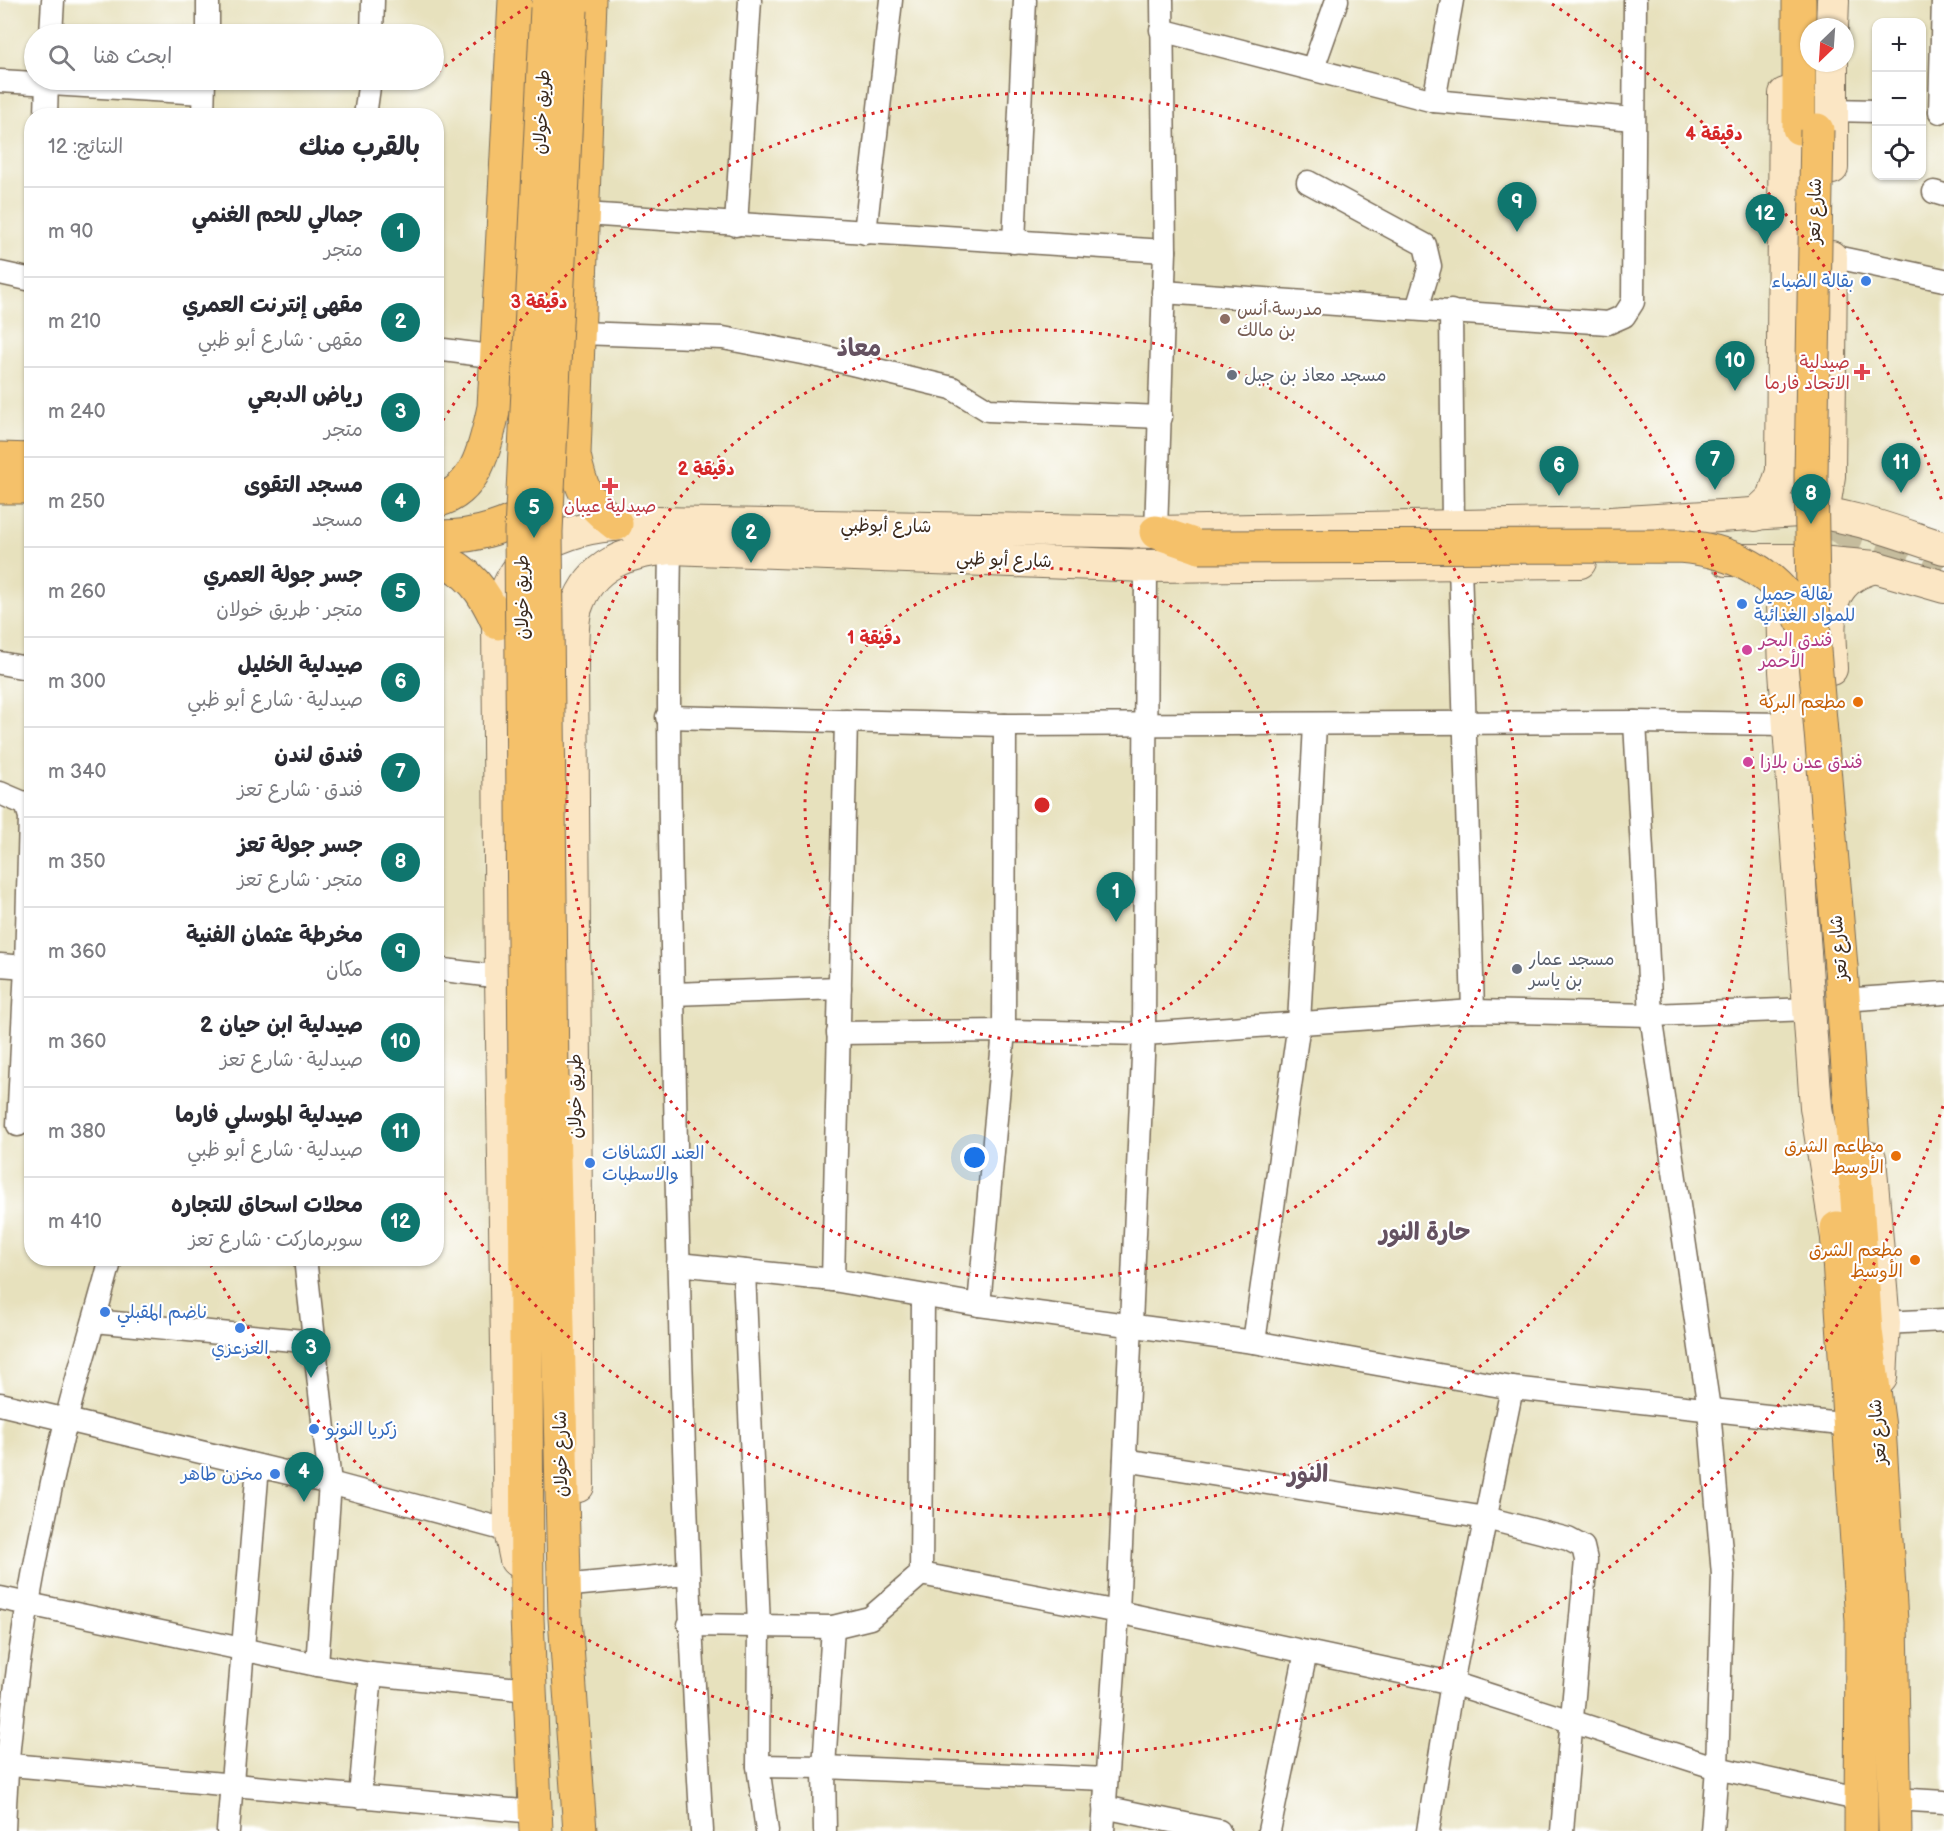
<!DOCTYPE html>
<html lang="ar">
<head>
<meta charset="utf-8">
<style>
  :root { --surface:#fff; --page:#f7f7f7; --text:#2b2b33; --muted:#7c7c81; --line:#e1e1e2; --accent:#0f766e }
  body { margin:0; font-family:"Balsamiq Sans","Playpen Sans Arabic",sans-serif; background:var(--page); color:var(--text); direction:rtl }
  .controls { position:absolute; right:18px; top:18px; display:grid; overflow:hidden; border-radius:12px; box-shadow:0 2px 4px #0004 }
  .controls button { width:54px; height:54px; display:grid; place-items:center; padding:0; border:0; border-bottom:2px solid var(--line); background:var(--surface); color:var(--text); font:30px sans-serif }
  .compass { position:absolute; left:1800px; top:18px; width:54px; height:54px; border-radius:50%; background:var(--surface); box-shadow:0 2px 4px #0004; rotate:205deg }
  .you { position:absolute; left:975px; top:1158px; width:21px; height:21px; margin:-15px; border:4px solid #fff; border-radius:50%; background:#1a73e8; box-shadow:0 0 0 9px #1a73e833 }
  .badge { display:grid; place-items:center; width:39px; height:39px; border-radius:50%; background:var(--accent); color:#fff; font-size:20px; font-weight:700 }
  .pin { position:absolute; translate:-50% -50px; filter:drop-shadow(0 2px 3px #0008) }
  .pin::after { content:''; position:absolute; top:32px; width:21px; height:18px; background:inherit; clip-path:polygon(0 0,100% 0,50% 100%) }
  .list { margin:0; padding:0; list-style:none }
  h2 { display:flex; justify-content:space-between; align-items:center; height:78px; margin:0; padding:0 24px; font-size:26px }
  h2 small { font-size:20px; font-weight:400; color:var(--muted) }
  .list li { display:grid; grid-template-columns:39px 1fr auto; gap:18px; align-items:center; box-sizing:border-box; height:90px; padding:0 24px; border-top:2px solid var(--line) }
  .list b { display:block; font-size:22px; white-space:nowrap }
  .list p { margin:0; font-size:20px; white-space:nowrap; color:var(--muted) }
  .list em { font-size:20px; font-style:normal; color:var(--muted) }
  .icon { flex:none; width:33px; height:33px; fill:none; stroke:currentColor; stroke-width:2; stroke-linecap:round; stroke-linejoin:round }
  .map { position:relative; flex:none; width:1944px; height:1831px; overflow:hidden; direction:ltr }
  .search { position:absolute; background:var(--surface); box-shadow:0 2px 4px #0004; left:24px; top:24px; width:420px; height:66px; display:flex; align-items:center; gap:15px; box-sizing:border-box; padding:0 21px; border-radius:33px; color:var(--muted); font-size:22px }
  .panel { position:absolute; background:var(--surface); box-shadow:0 2px 4px #0004; left:24px; top:108px; width:420px; height:1158px; border-radius:24px; direction:rtl }
  .map>svg:first-child { display:block }
</style>
</head>
<body>
<div class="map">
<svg width="1944" height="1831" viewBox="0 0 1944 1831">
  <rect width="100%" height="100%" fill="#fff"/>
  <filter id="ink" filterUnits="userSpaceOnUse"><feTurbulence type="fractalNoise" baseFrequency=".0167" numOctaves="2"/><feDisplacementMap in="SourceGraphic" scale="12" xChannelSelector="R" yChannelSelector="G"/><feConvolveMatrix kernelMatrix="1 2 1 2 8 2 1 2 1" color-interpolation-filters="sRGB"/></filter>
  <filter id="wash" filterUnits="userSpaceOnUse"><feTurbulence type="fractalNoise" baseFrequency=".008" numOctaves="4" result="noise"/><feDisplacementMap in="SourceGraphic" scale="24" xChannelSelector="R" yChannelSelector="G"/><feGaussianBlur stdDeviation="1.35" result="paint"/><feColorMatrix in="noise" values="0 0 0 0 0 0 0 0 0 0 0 0 0 0 0 0 0 1.4 0 .05"/><feComposite in="paint" operator="in"/></filter>
  <g filter="url(#wash)">
    <rect width="100%" height="100%" fill="#e7e1bd"/>
  </g>
  <g filter="url(#ink)">
    <g fill="none" stroke-linecap="round" stroke-linejoin="round">
      <!-- primary-tunnel -->
      <path stroke="#c5bc9d" stroke-width="33" stroke-dasharray="33 16" stroke-linecap="butt" d="M 1834,524 L 1849,532 L 1944,566"/>
      <!-- street casing -->
      <g stroke="#776a56" stroke-width="25">
        <g id="street">
          <path d="M 1162,0 L 1165,251"/>
          <path d="M 1161,30 L 1434,101 L 1633,119"/>
          <path d="M 51,34 L 53,0"/>
          <path d="M 208,34 L 208,0"/>
          <path d="M 372,34 L 373,0"/>
          <path d="M 1313,68 L 1337,0"/>
          <path d="M 0,81 L 203,93"/>
          <path d="M 1434,101 L 1452,0"/>
          <path d="M 1832,110 L 1876,111"/>
          <path d="M 1940,112 L 1943,0"/>
          <path d="M 46,116 L 47,80"/>
          <path d="M 203,116 L 204,80"/>
          <path d="M 365,116 L 370,80"/>
          <path d="M 1308,182 L 1425,245 L 1430,266 L 1417,309"/>
          <path d="M 1934,192 L 1944,195"/>
          <path d="M 584,214 L 1165,251 L 1156,532"/>
          <path d="M 736,225 L 750,0"/>
          <path d="M 865,233 L 891,0"/>
          <path d="M 1014,242 L 1025,0"/>
          <path d="M 1831,256 L 1944,280"/>
          <path d="M 0,273 L 32,280"/>
          <path d="M 1163,292 L 1608,323 L 1624,316 L 1633,302 L 1635,0"/>
          <path d="M 1451,311 L 1453,526"/>
          <path d="M 579,333 L 723,338 L 823,357 L 952,388 L 988,410 L 1161,417"/>
          <path d="M 436,349 L 498,357"/>
          <path d="M 670,548 C 667,729 671,909 675,1090 C 679,1337 687,1584 702,1831"/>
          <path d="M 1460,564 L 1473,1011"/>
          <path d="M 0,663 L 32,669"/>
          <path d="M 667,717 L 1005,725 L 1635,722 L 1789,724"/>
          <path d="M 1635,722 L 1651,1015 L 1709,1409 L 1723,1575 L 1717,1768 L 1712,1831"/>
          <path d="M 0,793 L 26,804 L 30,817 L 26,967 L 18,1125"/>
          <path d="M 0,965 L 26,967"/>
          <path d="M 436,969 L 501,977"/>
          <path d="M 673,994 L 840,988"/>
          <path d="M 1857,999 L 1944,993"/>
          <path d="M 838,1033 L 1004,1031 L 1144,1034 L 1473,1011 L 1651,1015 L 1809,1009"/>
          <path d="M 305,1258 L 330,1483 L 317,1665"/>
          <path d="M 678,1264 L 833,1280 L 979,1305 L 1254,1342 L 1512,1388 L 1850,1425"/>
          <path d="M 744,1271 L 759,1626 L 758,1766 L 767,1831"/>
          <path d="M 833,1280 L 846,721"/>
          <path d="M 979,1305 L 1004,1031 L 1005,725"/>
          <path d="M 94,1321 L 314,1342"/>
          <path d="M 1884,1323 L 1944,1320"/>
          <path d="M 1254,1342 L 1299,1023 L 1315,725"/>
          <path d="M 0,1404 L 330,1483 L 510,1531"/>
          <path d="M 1125,1460 L 1486,1518 L 1568,1539 L 1583,1547 L 1586,1560 L 1562,1831"/>
          <path d="M 921,1574 L 923,1297"/>
          <path d="M 572,1585 L 687,1574"/>
          <path d="M 0,1598 L 317,1665 L 371,1674 L 529,1690"/>
          <path d="M 689,1625 L 833,1627 L 870,1618 L 921,1574 L 1118,1612 L 1452,1683 L 1717,1768 L 1862,1800"/>
          <path d="M 0,1764 L 534,1812"/>
          <path d="M 758,1766 L 824,1767 L 1106,1779"/>
          <path d="M 360,1797 L 371,1674"/>
          <path d="M 1895,1799 L 1944,1802"/>
          <path d="M 1104,1807 L 1219,1831"/>
          <path d="M 4,1831 C 8,1693 34,1556 66,1421 C 79,1367 97,1313 111,1258"/>
          <path d="M 228,1831 L 258,1466"/>
          <path d="M 825,1831 L 824,1767 L 833,1627"/>
          <path d="M 1103,1831 L 1118,1612 L 1144,1034 L 1146,566"/>
          <path d="M 1269,1831 L 1306,1652"/>
          <path d="M 1428,1831 L 1452,1683 L 1512,1388"/>
        </g>
      </g>
      <!-- secondary casing -->
      <g stroke="#776a56" stroke-width="34">
        <g id="secondary">
          <path d="M 1832,27 L 1833,0"/>
          <path d="M 1832,168 L 1832,63"/>
          <path d="M 1755,515 L 1773,498 L 1782,472 L 1785,94"/>
          <path d="M 1813,525 L 1825,501 L 1829,476 L 1831,257"/>
          <path d="M 1726,560 L 1796,560 L 1875,567 L 1944,587"/>
          <path d="M 1787,580 L 1783,605 L 1785,671 L 1816,1107 L 1838,1244"/>
          <path d="M 1831,669 C 1829,623 1821,581 1875,567"/>
          <path d="M 1870,1158 L 1884,1323 L 1881,1378"/>
          <path d="M 578,1486 L 572,664 C 573,647 571,625 576,608 C 591,563 627,552 670,548 L 1146,566 L 1580,562"/>
          <path d="M 516,1560 L 510,1531 L 501,977 L 498,623 C 500,612 502,601 506,591 C 532,528 599,524 656,523 L 1156,532 L 1610,523 L 1799,511 C 1849,513 1897,533 1944,548"/>
        </g>
      </g>
      <!-- primary casing -->
      <g stroke="#776a56" stroke-width="35">
        <g id="primary">
          <path d="M 590,0 L 574,455 C 581,491 587,502 616,524"/>
          <path d="M 1799,128 L 1799,0"/>
          <path d="M 0,459 L 32,460"/>
          <path d="M 0,487 L 32,487"/>
          <path d="M 436,501 C 478,491 486,443 494,407 L 515,0"/>
          <path d="M 1156,532 L 1200,547"/>
          <path d="M 436,537 C 474,538 515,526 543,501"/>
          <path d="M 436,557 C 469,570 484,591 498,623"/>
          <path d="M 1841,967 L 1866,1331 L 1879,1427 L 1891,1621 L 1895,1831"/>
          <path d="M 552,1078 L 565,1618 L 580,1831"/>
          <path d="M 525,1079 L 527,1617 L 536,1831"/>
          <path d="M 1837,1228 L 1862,1622 L 1861,1831"/>
        </g>
      </g>
      <!-- street -->
      <use href="#street" stroke="#fff" stroke-width="22"/>
      <!-- secondary -->
      <use href="#secondary" stroke="#fbe6c4" stroke-width="32"/>
      <!-- primary -->
      <use href="#primary" stroke="#f5c16b" stroke-width="33"/>
      <!-- primary-bridge casing -->
      <g stroke="#776a56" stroke-width="35" stroke-linecap="butt">
        <g id="primary-bridge">
          <path d="M 1817,130 L 1811,476 L 1814,650 L 1841,967"/>
          <path d="M 1200,547 L 1679,546 C 1740,551 1789,579 1810,639"/>
          <path d="M 552,1078 L 546,532 L 571,10"/>
          <path d="M 525,1079 L 521,531 L 547,8"/>
        </g>
      </g>
      <!-- primary-bridge -->
      <use href="#primary-bridge" stroke="#f5c16b" stroke-width="33"/>
    </g>
  </g>
  <!-- distance rings -->
  <g fill="none" stroke="#d62828" stroke-width="3" stroke-dasharray="3 6">
    <circle cx="1042" cy="805" r="237"/>
    <circle cx="1042" cy="805" r="475"/>
    <path d="M438 428A712 712 0 1 1 438 1182"/>
    <path d="M1943 1106A950 950 0 0 1 211 1266M438 72A950 950 0 0 1 532 4M1552 4A950 950 0 0 1 1943 504"/>
  </g>
  <!-- markers -->
  <g fill="#3f7fe0" stroke="#fff" stroke-width="2">
    <circle cx="1866" cy="281" r="6"/>
    <circle cx="1742" cy="604" r="6"/>
    <circle cx="590" cy="1163" r="6"/>
    <circle cx="105" cy="1312" r="6"/>
    <circle cx="240" cy="1328" r="6"/>
    <circle cx="314" cy="1429" r="6"/>
    <circle cx="275" cy="1474" r="6"/>
  </g>
  <circle fill="#8d6e63" stroke="#fff" stroke-width="2" cx="1225" cy="319" r="6"/>
  <g fill="#e0444e" stroke="#fff" stroke-width="2">
    <path d="M1859 363h6v6h6v6h-6v6h-6v-6h-6v-6h6z"/>
    <path d="M607 477h6v6h6v6h-6v6h-6v-6h-6v-6h6z"/>
  </g>
  <g fill="#6b7280" stroke="#fff" stroke-width="2">
    <circle cx="1232" cy="375" r="6"/>
    <circle cx="1517" cy="969" r="6"/>
  </g>
  <g fill="#d1479c" stroke="#fff" stroke-width="2">
    <circle cx="1747" cy="650" r="6"/>
    <circle cx="1748" cy="762" r="6"/>
  </g>
  <g fill="#e8710a" stroke="#fff" stroke-width="2">
    <circle cx="1858" cy="702" r="6"/>
    <circle cx="1896" cy="1156" r="6"/>
    <circle cx="1915" cy="1260" r="6"/>
  </g>
  <g text-anchor="middle" dominant-baseline="central" stroke-width="4.5" stroke-linejoin="round" paint-order="stroke">
    <!-- street labels -->
    <g font-size="18" fill="#3b2a1e" stroke="#fff">
      <text transform="translate(542 112) rotate(-87)">طريق خولان</text>
      <text transform="translate(1815 211) rotate(-89)">شارع تعز</text>
      <text transform="translate(886 526) rotate(1)">شارع أبوظبي</text>
      <text transform="translate(1004 560) rotate(2)">شارع أبو ظبي</text>
      <text transform="translate(522 597) rotate(-90)">طريق خولان</text>
      <text transform="translate(1839 948) rotate(-95)">شارع تعز</text>
      <text transform="translate(575 1096) rotate(-90)">طريق خولان</text>
      <text transform="translate(1878 1432) rotate(-95)">شارع تعز</text>
      <text transform="translate(561 1454) rotate(-91)">شارع خولان</text>
    </g>
    <!-- shop labels -->
    <g font-size="18" fill="#366cbe" stroke="#fff" text-anchor="start">
      <text x="1854" y="281" text-anchor="end">بقالة الضياء</text>
      <text x="1754" y="594">بقالة جميل<tspan x="1754" dy="21">للمواد الغذائية</tspan></text>
      <text x="602" y="1153">العند الكشافات<tspan x="602" dy="21">والاسطبات</tspan></text>
      <text x="117" y="1312">ناضم المقبلي</text>
      <text x="240" y="1348" text-anchor="middle">العزعزي</text>
      <text x="326" y="1429">زكريا النونو</text>
      <text x="263" y="1474" text-anchor="end">مخزن طاهر</text>
    </g>
    <!-- education labels -->
    <g font-size="18" fill="#785e54" stroke="#fff" text-anchor="start">
      <text x="1237" y="309">مدرسة أنس<tspan x="1237" dy="21">بن مالك</tspan></text>
    </g>
    <!-- health labels -->
    <g font-size="18" fill="#be3a42" stroke="#fff" text-anchor="end">
      <text x="1850" y="362">صيدلية<tspan x="1850" dy="21">الاتحاد فارما</tspan></text>
      <text x="610" y="506" text-anchor="middle">صيدلية عيبان</text>
    </g>
    <!-- worship labels -->
    <g font-size="18" fill="#5b616d" stroke="#fff" text-anchor="start">
      <text x="1244" y="375">مسجد معاذ بن جبل</text>
      <text x="1529" y="959">مسجد عمار<tspan x="1529" dy="21">بن ياسر</tspan></text>
    </g>
    <!-- hotel labels -->
    <g font-size="18" fill="#b23c85" stroke="#fff" text-anchor="start">
      <text x="1759" y="640">فندق البحر<tspan x="1759" dy="21">الأحمر</tspan></text>
      <text x="1760" y="762">فندق عدن بلازا</text>
    </g>
    <!-- food labels -->
    <g font-size="18" fill="#c56008" stroke="#fff" text-anchor="end">
      <text x="1846" y="702">مطعم البركة</text>
      <text x="1884" y="1146">مطاعم الشرق<tspan x="1884" dy="21">الأوسط</tspan></text>
      <text x="1903" y="1250">مطعم الشرق<tspan x="1903" dy="21">الأوسط</tspan></text>
    </g>
    <!-- district labels -->
    <g font-size="24" font-weight="bold" fill="#655261" stroke="#fff">
      <text x="859" y="348">معاذ</text>
      <text x="1425" y="1232">حارة النور</text>
      <text x="1308" y="1474">النور</text>
    </g>
  </g>
  <circle cx="1042" cy="805" r="9" fill="#d62828" stroke="#fff" stroke-width="3"/>
  <g font-size="18" text-anchor="middle" font-weight="bold" fill="#d62828" stroke="#fff" stroke-width="4.5" stroke-linejoin="round" paint-order="stroke">
    <text x="1714" y="140">4 دقيقة</text>
    <text x="539" y="308">3 دقيقة</text>
    <text x="706" y="475">2 دقيقة</text>
    <text x="874" y="644">1 دقيقة</text>
  </g>
</svg>
<div class="controls">
<button>+</button>
<button>−</button>
<button><svg class="icon" aria-label="locate" viewBox="0 0 24 24"><circle cx="12" cy="12" r="6"/><path d="M12 2v4M12 18v4M2 12h4M18 12h4"/></svg></button>
</div>
<svg class="compass" viewBox="-18 -18 36 36"><path d="M0-13l5 13h-10z" fill="#e53935"/><path d="M0 13l5-13h-10z" fill="#7c7c81"/></svg>
<div class="you"></div>
<div class="pin badge" style="left:1116px;top:922px">1</div>
<div class="pin badge" style="left:751px;top:563px">2</div>
<div class="pin badge" style="left:311px;top:1378px">3</div>
<div class="pin badge" style="left:304px;top:1502px">4</div>
<div class="pin badge" style="left:534px;top:538px">5</div>
<div class="pin badge" style="left:1559px;top:496px">6</div>
<div class="pin badge" style="left:1715px;top:490px">7</div>
<div class="pin badge" style="left:1811px;top:524px">8</div>
<div class="pin badge" style="left:1517px;top:232px">9</div>
<div class="pin badge" style="left:1735px;top:391px">10</div>
<div class="pin badge" style="left:1901px;top:493px">11</div>
<div class="pin badge" style="left:1765px;top:244px">12</div>
<div class="search"><svg class="icon" aria-label="search" viewBox="0 0 24 24"><circle cx="10" cy="10" r="6"/><path d="M15 15l6 6"/></svg>ابحث هنا</div>
<section class="panel">
<h2>بالقرب منك<small>النتائج: 12</small></h2>
<ul class="list">
<li><span class="badge">1</span><div><b>جمالي للحم الغنمي</b><p>متجر</p></div><em>90 m</em></li>
<li><span class="badge">2</span><div><b>مقهى إنترنت العمري</b><p>مقهى · شارع أبو ظبي</p></div><em>210 m</em></li>
<li><span class="badge">3</span><div><b>رياض الدبعي</b><p>متجر</p></div><em>240 m</em></li>
<li><span class="badge">4</span><div><b>مسجد التقوى</b><p>مسجد</p></div><em>250 m</em></li>
<li><span class="badge">5</span><div><b>جسر جولة العمري</b><p>متجر · طريق خولان</p></div><em>260 m</em></li>
<li><span class="badge">6</span><div><b>صيدلية الخليل</b><p>صيدلية · شارع أبو ظبي</p></div><em>300 m</em></li>
<li><span class="badge">7</span><div><b>فندق لندن</b><p>فندق · شارع تعز</p></div><em>340 m</em></li>
<li><span class="badge">8</span><div><b>جسر جولة تعز</b><p>متجر · شارع تعز</p></div><em>350 m</em></li>
<li><span class="badge">9</span><div><b>مخرطة عثمان الفنية</b><p>مكان</p></div><em>360 m</em></li>
<li><span class="badge">10</span><div><b>صيدلية ابن حيان 2</b><p>صيدلية · شارع تعز</p></div><em>360 m</em></li>
<li><span class="badge">11</span><div><b>صيدلية الموسلي فارما</b><p>صيدلية · شارع أبو ظبي</p></div><em>380 m</em></li>
<li><span class="badge">12</span><div><b>محلات اسحاق للتجاره</b><p>سوبرماركت · شارع تعز</p></div><em>410 m</em></li>
</ul>
</section>
</div>
</body>
</html>
